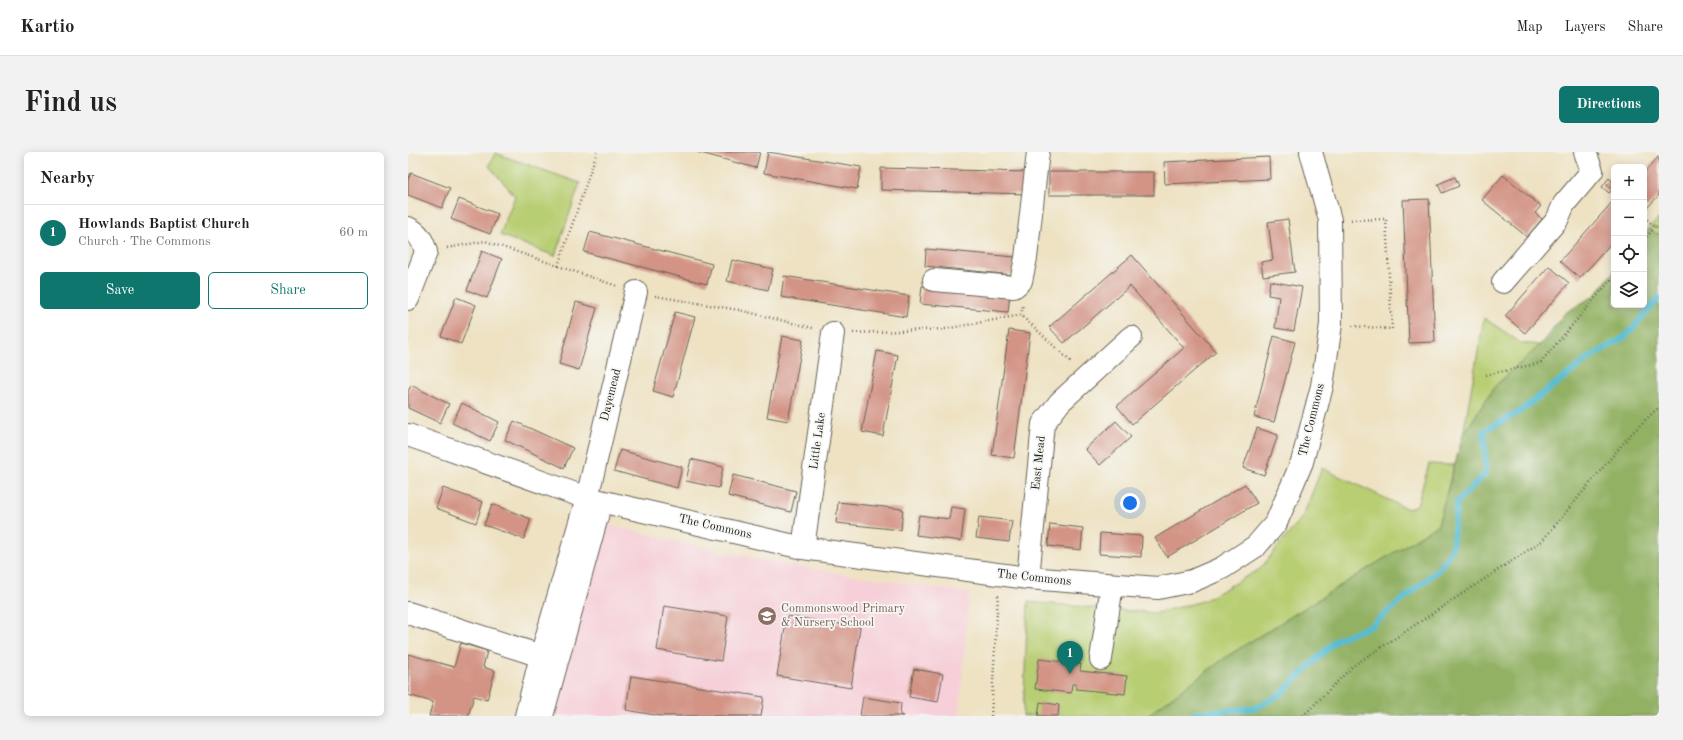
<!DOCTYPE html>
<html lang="en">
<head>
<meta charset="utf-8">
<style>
  :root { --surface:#fff; --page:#f2f2f2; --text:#222; --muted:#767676; --line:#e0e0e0; --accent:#0f766e }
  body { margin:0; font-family:"Old Standard TT",serif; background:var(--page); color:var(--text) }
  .controls { position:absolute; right:12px; top:12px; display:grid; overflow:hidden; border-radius:6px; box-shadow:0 2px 10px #0003 }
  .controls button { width:36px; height:36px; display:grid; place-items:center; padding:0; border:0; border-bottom:1px solid var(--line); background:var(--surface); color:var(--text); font:20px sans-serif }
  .you { position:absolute; left:722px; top:351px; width:14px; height:14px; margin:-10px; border:3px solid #fff; border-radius:50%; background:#1a73e8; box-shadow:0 0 0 6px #1a73e833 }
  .badge { display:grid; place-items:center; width:26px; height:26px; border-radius:50%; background:var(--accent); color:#fff; font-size:13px; font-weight:700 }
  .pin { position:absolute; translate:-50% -33px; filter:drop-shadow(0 1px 2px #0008) }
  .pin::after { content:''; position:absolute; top:21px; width:14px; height:12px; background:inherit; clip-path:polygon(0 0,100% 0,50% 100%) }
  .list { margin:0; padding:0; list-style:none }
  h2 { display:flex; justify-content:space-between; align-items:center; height:52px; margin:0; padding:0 16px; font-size:17px }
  h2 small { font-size:13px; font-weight:400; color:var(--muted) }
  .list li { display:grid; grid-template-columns:26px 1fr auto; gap:12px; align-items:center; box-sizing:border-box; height:56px; padding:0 16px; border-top:1px solid var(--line) }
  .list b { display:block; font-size:15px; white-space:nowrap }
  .list p { margin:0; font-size:13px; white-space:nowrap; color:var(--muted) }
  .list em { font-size:13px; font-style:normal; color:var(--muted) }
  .actions { display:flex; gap:8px; padding:12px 16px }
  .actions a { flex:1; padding:9px 0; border:1px solid var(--accent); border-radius:6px; text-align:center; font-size:14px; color:var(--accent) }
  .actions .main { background:var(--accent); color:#fff }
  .icon { flex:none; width:22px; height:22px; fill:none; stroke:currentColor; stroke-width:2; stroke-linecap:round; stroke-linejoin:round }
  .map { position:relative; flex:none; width:1251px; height:564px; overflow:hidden; border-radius:6px }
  header { display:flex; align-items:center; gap:24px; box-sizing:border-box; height:56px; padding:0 20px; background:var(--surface); border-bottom:1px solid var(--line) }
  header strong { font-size:19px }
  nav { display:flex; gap:22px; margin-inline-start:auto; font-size:14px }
  .intro { display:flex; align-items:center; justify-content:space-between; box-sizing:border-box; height:96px; padding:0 24px }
  h1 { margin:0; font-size:28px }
  .button { padding:10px 18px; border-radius:6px; background:var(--accent); color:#fff; font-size:14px; font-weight:700 }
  main { display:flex; gap:24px; padding:0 24px }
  aside { flex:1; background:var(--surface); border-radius:6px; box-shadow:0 2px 10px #0003 }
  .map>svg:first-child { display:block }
</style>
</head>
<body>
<header>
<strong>Kartio</strong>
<nav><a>Map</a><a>Layers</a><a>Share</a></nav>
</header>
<div class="intro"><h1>Find us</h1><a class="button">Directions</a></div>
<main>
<aside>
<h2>Nearby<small></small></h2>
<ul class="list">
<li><span class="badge">1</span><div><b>Howlands Baptist Church</b><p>Church · The Commons</p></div><em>60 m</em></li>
</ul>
<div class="actions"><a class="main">Save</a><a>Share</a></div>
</aside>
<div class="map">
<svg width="1251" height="564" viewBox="0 0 1251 564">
  <rect width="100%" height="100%" fill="#f6f6f2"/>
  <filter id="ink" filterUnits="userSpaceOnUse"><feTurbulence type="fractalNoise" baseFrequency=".025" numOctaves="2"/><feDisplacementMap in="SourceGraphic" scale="8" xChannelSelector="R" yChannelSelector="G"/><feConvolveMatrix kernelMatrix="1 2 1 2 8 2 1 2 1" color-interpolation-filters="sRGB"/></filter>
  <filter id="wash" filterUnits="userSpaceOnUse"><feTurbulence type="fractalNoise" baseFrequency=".012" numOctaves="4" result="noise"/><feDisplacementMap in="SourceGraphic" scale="16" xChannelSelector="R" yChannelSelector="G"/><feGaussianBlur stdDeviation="0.9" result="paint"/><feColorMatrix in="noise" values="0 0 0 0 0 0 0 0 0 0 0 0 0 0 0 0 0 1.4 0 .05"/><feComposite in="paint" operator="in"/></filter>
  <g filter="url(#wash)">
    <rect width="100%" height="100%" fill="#eee2c3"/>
    <!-- built -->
    <path fill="#f6cfd8" d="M 184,369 L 299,397 L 392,415 L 561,441 L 551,564 L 132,564 Z"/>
    <!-- green -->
    <g fill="#b8ce72" stroke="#6a7547">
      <path d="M 87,1 L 172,31 L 147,104 L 92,83 L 107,44 L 81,14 Z"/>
      <path d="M 1251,66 L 1251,81 L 1248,82 L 1241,76 Z"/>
      <path d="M 1076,166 L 1113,191 L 1132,193 L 1087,234 L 1055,283 Z"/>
      <path d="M 1021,312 L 1046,313 L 1030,373 L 821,503 L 743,561 L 738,564 L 615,564 L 620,450 L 748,461 L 795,449 L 852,417 L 895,364 L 914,316 L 1000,357 L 1009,353 Z"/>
    </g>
    <!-- forest -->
    <path fill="#92b164" stroke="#576640" d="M 1241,76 L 1248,82 L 1251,81 L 1251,564 L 738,564 L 821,503 L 1030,373 L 1055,283 L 1087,234 L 1132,193 L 1157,161 L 1187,143 L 1206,119 L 1206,153 L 1236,153 L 1236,82 Z"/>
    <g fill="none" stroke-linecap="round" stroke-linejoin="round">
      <!-- stream -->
      <path stroke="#54bcd2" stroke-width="6" d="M 784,564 L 787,561 L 848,556 L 873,542 L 929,487 L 963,474 L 1031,417 L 1044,397 L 1049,350 L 1078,321 L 1076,279 L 1111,260 L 1184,204 L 1218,184 L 1251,146"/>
    </g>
    <g id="blocks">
      <!-- building -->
      <g fill="#d39486">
        <path d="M 289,0 L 352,0 L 348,16 Z"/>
        <path d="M 360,0 L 453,15 L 449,37 L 356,21 Z"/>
        <path d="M 1251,4 L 1251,43 L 1239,56 L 1236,53 L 1236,21 Z"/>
        <path d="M 861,5 L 862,27 L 757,32 L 756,10 Z"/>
        <path d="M 473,16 L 620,20 L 620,42 L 473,38 Z"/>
        <rect x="641" y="20" width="105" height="23"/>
        <path d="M 3,21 L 42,36 L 34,56 L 0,43 L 0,28 Z"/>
        <path d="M 1095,23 L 1133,54 L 1127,61 L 1134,67 L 1119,85 L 1074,48 Z"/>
        <path d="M 1047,25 L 1051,34 L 1034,41 L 1030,32 Z"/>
        <path d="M 1201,26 L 1206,31 L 1206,36 L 1201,41 L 1194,35 Z"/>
        <path d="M 51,47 L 90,62 L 82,82 L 43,67 Z"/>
        <path d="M 1021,47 L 1027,190 L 1001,191 L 995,48 Z"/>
        <path d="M 1206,48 L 1206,88 L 1172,126 L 1152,109 Z"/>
        <path d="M 880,67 L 887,120 L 855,124 L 853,110 L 865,108 L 860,70 Z"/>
        <path d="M 182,80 L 304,112 L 299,132 L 176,100 Z"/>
        <path d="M 518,97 L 607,105 L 605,123 L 517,114 Z"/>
        <path d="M 74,99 L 94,107 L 79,146 L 59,138 Z"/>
        <path d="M 724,103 L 808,200 L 724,272 L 709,254 L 776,196 L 722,134 L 656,191 L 641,175 Z"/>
        <path d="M 324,108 L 365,117 L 360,138 L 319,129 Z"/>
        <path d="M 1141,114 L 1161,131 L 1117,181 L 1097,164 Z"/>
        <path d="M 376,124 L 501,144 L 498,165 L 373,145 Z"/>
        <path d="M 862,129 L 894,135 L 886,179 L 867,176 L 871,145 L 860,143 Z"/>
        <path d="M 514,134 L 602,142 L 600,160 L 512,152 Z"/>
        <path d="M 48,145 L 68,153 L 53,192 L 33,184 Z"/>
        <path d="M 168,150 L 189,156 L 171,218 L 151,212 Z"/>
        <path d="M 267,160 L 287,165 L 265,245 L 245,239 Z"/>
        <path d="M 601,178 L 622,181 L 606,306 L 584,303 Z"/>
        <path d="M 374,184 L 395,188 L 380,269 L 359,265 Z"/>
        <path d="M 866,184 L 887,190 L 866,270 L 846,265 Z"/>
        <path d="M 469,199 L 490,203 L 475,284 L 454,280 Z"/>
        <path d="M 3,233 L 41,252 L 32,271 L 0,256 L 0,240 Z"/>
        <path d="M 54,251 L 91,270 L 82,289 L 44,271 Z"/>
        <path d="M 106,269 L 165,296 L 156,316 L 97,288 Z"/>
        <path d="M 708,269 L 723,285 L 692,313 L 677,297 Z"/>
        <path d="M 849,276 L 870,283 L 856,323 L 835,316 Z"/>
        <path d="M 212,298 L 274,315 L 269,336 L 206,319 Z"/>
        <path d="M 283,307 L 315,315 L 311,336 L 278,329 Z"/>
        <path d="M 325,323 L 388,339 L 383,360 L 320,344 Z"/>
        <path d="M 837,332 L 849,351 L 759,405 L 747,386 Z"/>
        <path d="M 35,336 L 75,350 L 68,371 L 28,356 Z"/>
        <path d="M 430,350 L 495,357 L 493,378 L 428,371 Z"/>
        <path d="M 84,352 L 123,367 L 116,387 L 76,373 Z"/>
        <path d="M 543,355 L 557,357 L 553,389 L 508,383 L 511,363 L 541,367 Z"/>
        <path d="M 571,365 L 604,369 L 601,390 L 568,386 Z"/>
        <path d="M 642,372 L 675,376 L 673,398 L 640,394 Z"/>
        <path d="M 692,381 L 734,384 L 733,405 L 691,402 Z"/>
        <path d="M 256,454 L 320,464 L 313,509 L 249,498 Z"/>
        <path d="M 379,464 L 452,475 L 443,536 L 369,524 Z"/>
        <path d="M 53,491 L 79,499 L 75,515 L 87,519 L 79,548 L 66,544 L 60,564 L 21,564 L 25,550 L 0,543 L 0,502 L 46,515 Z"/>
        <path d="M 631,507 L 673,512 L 672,519 L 719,524 L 717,542 L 668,537 L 668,532 L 664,532 L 663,541 L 627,537 Z"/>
        <path d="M 506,517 L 535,522 L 530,550 L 501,545 Z"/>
        <path d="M 223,524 L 356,545 L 353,564 L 253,564 L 218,558 Z"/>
        <path d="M 455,545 L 493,551 L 492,563 L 495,564 L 452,564 Z"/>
        <path d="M 632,550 L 651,553 L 650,564 L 630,564 Z"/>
      </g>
    </g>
  </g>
  <g filter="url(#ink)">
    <use href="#blocks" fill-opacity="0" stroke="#666156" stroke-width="1"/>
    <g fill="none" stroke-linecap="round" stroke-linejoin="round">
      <!-- minor casing -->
      <g stroke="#666156" stroke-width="24">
        <g id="minor">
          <path d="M 0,76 C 11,81 15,89 18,100 L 0,147"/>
          <path d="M 526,128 L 606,135 L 613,129 L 618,106 L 630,0"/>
          <path d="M 1095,130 L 1149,68 L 1156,52 L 1184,19 L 1177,0"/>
          <path d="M 0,283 L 179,346 L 395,396 L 620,426 L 750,436 L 784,429 L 814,416 L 848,394 L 868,371 L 894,310 L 914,234 L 923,172 L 922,68 L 903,0"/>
          <path d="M 395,396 L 425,181"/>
          <path d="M 620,426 L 635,272 L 652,250 L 723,185"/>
          <path d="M 0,461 L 133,504"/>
          <path d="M 693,507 L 704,433"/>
          <path d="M 118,564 L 133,504 L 179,346 L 228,140"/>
          <path d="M 134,564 L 193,350"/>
        </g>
      </g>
      <!-- path -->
      <g stroke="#666156" stroke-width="2.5" stroke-dasharray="1 3" stroke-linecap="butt">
        <path d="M 1199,32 L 1206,39"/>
        <path d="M 1236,65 L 1247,75 L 1251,73"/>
        <path d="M 943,68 L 978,67 L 984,177 L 944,174"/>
        <path d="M 1236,88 L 1247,75"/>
        <path d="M 39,96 L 77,89 L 209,134"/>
        <path d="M 150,114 L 189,0"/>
        <path d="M 247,144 L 331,158 L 405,176"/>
        <path d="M 613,163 L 615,154"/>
        <path d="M 445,181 L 537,177 L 613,163 L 664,211"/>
        <path d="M 1078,223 L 1132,211 L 1206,124"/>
        <path d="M 583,564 L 590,443"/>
        <path d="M 895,564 L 945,514 L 1134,389 L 1222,283 L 1251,255"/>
      </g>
      <!-- minor -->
      <use href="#minor" stroke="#fff" stroke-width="22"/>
    </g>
  </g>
  <!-- icons -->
  <defs>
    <g id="school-disc" transform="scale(1)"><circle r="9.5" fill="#8d6e63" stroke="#f6f6f2"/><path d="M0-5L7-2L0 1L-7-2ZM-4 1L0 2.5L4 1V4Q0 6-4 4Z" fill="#fff"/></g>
  </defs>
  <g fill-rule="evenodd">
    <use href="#school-disc" x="359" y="464"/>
  </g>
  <g text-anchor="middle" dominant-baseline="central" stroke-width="3.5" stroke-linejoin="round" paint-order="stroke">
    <!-- street labels -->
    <g font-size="12" fill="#1c1c1c" stroke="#f6f6f2">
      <text transform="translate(203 243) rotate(-76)">Dayemead</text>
      <text transform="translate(904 268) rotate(-76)">The Commons</text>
      <text transform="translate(410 289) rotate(-82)">Little Lake</text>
      <text transform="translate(631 311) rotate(-84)">East Mead</text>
      <text transform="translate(307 375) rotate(13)">The Commons</text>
      <text transform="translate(626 426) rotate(6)">The Commons</text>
    </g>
    <!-- education labels -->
    <g font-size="12" fill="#785e54" stroke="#f6f6f2" text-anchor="start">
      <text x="373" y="457">Commonswood Primary<tspan x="373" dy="14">&amp; Nursery School</tspan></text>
    </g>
  </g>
</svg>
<div class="controls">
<button>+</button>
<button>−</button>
<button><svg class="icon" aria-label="locate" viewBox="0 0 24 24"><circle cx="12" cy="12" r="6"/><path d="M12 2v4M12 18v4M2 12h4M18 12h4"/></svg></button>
<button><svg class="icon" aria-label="layers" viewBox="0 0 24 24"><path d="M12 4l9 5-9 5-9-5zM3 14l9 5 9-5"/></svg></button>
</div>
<div class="you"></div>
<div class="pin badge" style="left:662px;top:522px">1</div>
</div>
</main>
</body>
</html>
